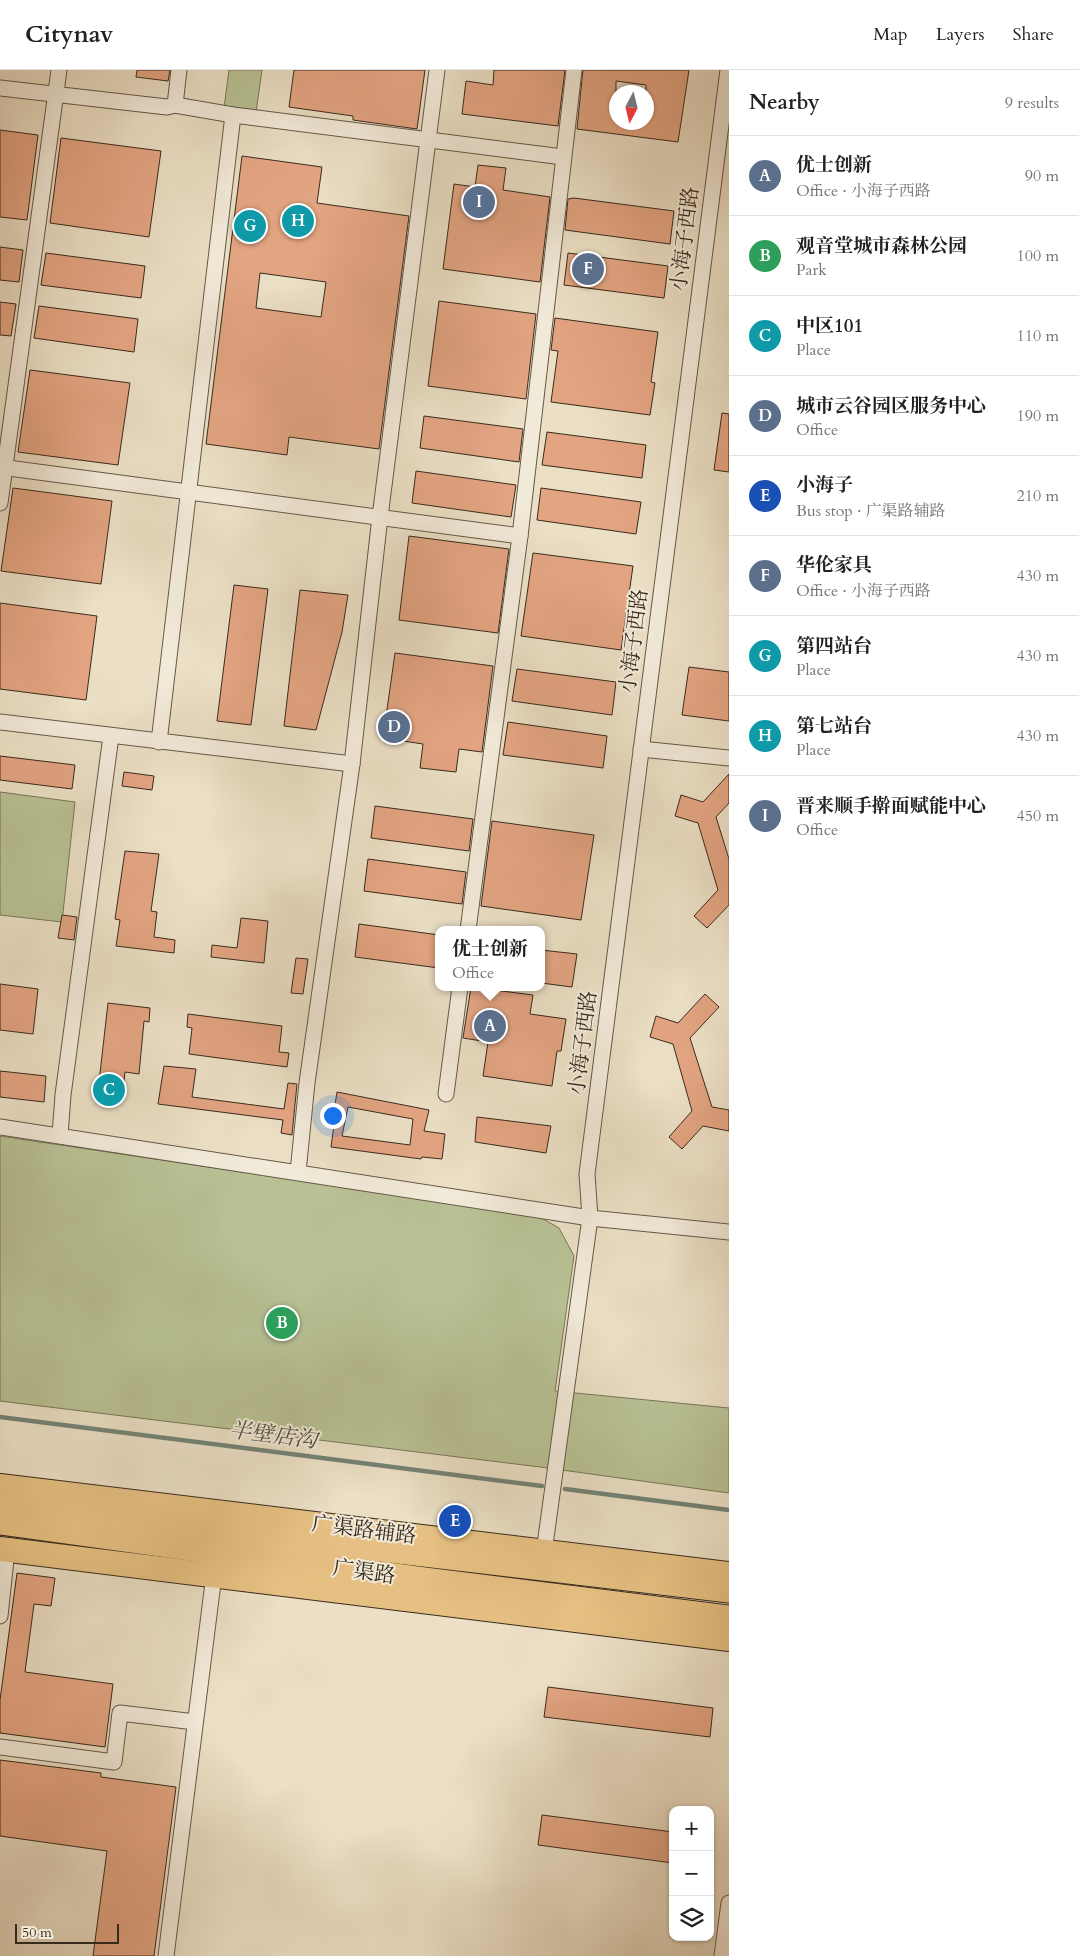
<!DOCTYPE html>
<html lang="en">
<head>
<meta charset="utf-8">
<style>
  :root { --surface:#fff; --page:#f2f2f2; --text:#202124; --muted:#757577; --line:#e0e0e0; --accent:#8f2418 }
  body { margin:0; font-family:Cardo,"Noto Serif SC",serif; background:var(--page); color:var(--text) }
  .controls { position:absolute; right:15px; bottom:15px; display:grid; overflow:hidden; border-radius:10px; box-shadow:0 1px 4px #0004 }
  .controls button { width:45px; height:45px; display:grid; place-items:center; padding:0; border:0; border-bottom:1px solid var(--line); background:var(--surface); color:var(--text); font:25px sans-serif }
  .compass { position:absolute; left:609px; top:15px; width:45px; height:45px; border-radius:50%; background:var(--surface); box-shadow:0 1px 4px #0004; rotate:187deg }
  .scale { position:absolute; left:15px; bottom:12px; width:104px; box-sizing:border-box; padding-left:5px; border:2px solid #382b1d; border-top:0; font-size:14px; line-height:18px; white-space:nowrap; color:#382b1d; -webkit-text-stroke:4px #f2ead9; paint-order:stroke }
  .you { position:absolute; left:332px; top:1045px; width:18px; height:18px; margin:-12px; border:4px solid #fff; border-radius:50%; background:#1a73e8; box-shadow:0 0 0 8px #1a73e833 }
  .badge { display:grid; place-items:center; width:32px; height:32px; border-radius:50%; background:var(--accent); color:#fff; font-size:16px; font-weight:700 }
  .pin { position:absolute; translate:-50% -50%; border:2px solid #fff; box-shadow:0 1px 5px #0006 }
  .popup { position:absolute; left:435px; top:856px; width:110px; height:65px; box-sizing:border-box; display:grid; place-content:center; border-radius:10px; background:var(--surface); filter:drop-shadow(0 1px 4px #0005); font-size:16px; white-space:nowrap; color:var(--muted) }
  .popup b { font-size:19px; color:var(--text) }
  .popup::after { content:''; position:absolute; left:50%; top:100%; margin-left:-10px; border:10px solid transparent; border-top-color:var(--surface) }
  .list { margin:0; padding:0; list-style:none }
  h2 { display:flex; justify-content:space-between; align-items:center; height:65px; margin:0; padding:0 20px; font-size:21px }
  h2 small { font-size:16px; font-weight:400; color:var(--muted) }
  .list li { display:grid; grid-template-columns:32px 1fr auto; gap:15px; align-items:center; box-sizing:border-box; height:80px; padding:0 20px; border-top:1px solid var(--line) }
  .list b { display:block; font-size:19px; white-space:nowrap }
  .list p { margin:0; font-size:16px; white-space:nowrap; color:var(--muted) }
  .list em { font-size:16px; font-style:normal; color:var(--muted) }
  .icon { flex:none; width:28px; height:28px; fill:none; stroke:currentColor; stroke-width:2; stroke-linecap:round; stroke-linejoin:round }
  .map { position:relative; flex:none; width:729px; height:1886px; overflow:hidden }
  header { display:flex; align-items:center; gap:30px; box-sizing:border-box; height:70px; padding:0 25px; background:var(--surface); border-bottom:1px solid var(--line) }
  header strong { font-size:24px }
  nav { display:flex; gap:28px; margin-inline-start:auto; font-size:18px }
  main { display:flex }
  aside { flex:1; background:var(--surface) }
  .map>svg:first-child { display:block }
</style>
</head>
<body>
<header>
<strong>Citynav</strong>
<nav><a>Map</a><a>Layers</a><a>Share</a></nav>
</header>
<main>
<div class="map">
<svg width="729" height="1886" viewBox="0 0 729 1886">
  <rect width="100%" height="100%" fill="#ebdfc5"/>
  <filter id="stains"><feTurbulence type="fractalNoise" baseFrequency=".004" numOctaves="4"/><feColorMatrix values="0 0 0 0 .2 0 0 0 0 .09 0 0 0 0 .02 0 0 0 .5 -.17"/></filter>
  <radialGradient id="worn" r=".72"><stop offset=".6" stop-color="#630" stop-opacity="0"/><stop offset="1" stop-color="#630" stop-opacity=".3"/></radialGradient>
  <!-- green -->
  <g fill="#b8c194" stroke="#787658">
    <path d="M 229,0 L 262,0 L 256,42 L 224,38 Z"/>
    <path d="M 0,722 L 75,732 L 62,852 L 0,845 Z"/>
    <path d="M 0,1066 L 538,1146 L 559,1158 L 574,1186 L 555,1321 L 729,1338 L 729,1423 L 540,1397 L 0,1331 Z"/>
  </g>
  <g fill="none" stroke-linecap="round" stroke-linejoin="round">
    <!-- stream -->
    <g stroke="#728375" stroke-width="4.5">
      <path d="M 0,1347 L 542,1416"/>
      <path d="M 565,1419 L 729,1440"/>
    </g>
  </g>
  <!-- building -->
  <g fill="#e3a482" stroke="#382b1d" fill-rule="evenodd">
    <path d="M 137,0 L 170,0 L 168,11 L 136,7 Z"/>
    <path d="M 294,0 L 425,0 L 417,59 L 353,50 L 353,46 L 289,37 Z"/>
    <path d="M 494,0 L 565,0 L 558,56 L 462,44 L 466,11 L 493,15 Z"/>
    <path d="M 583,0 L 689,0 L 678,72 L 577,59 ZM 616,11 L 646,15 L 646,52 L 616,52 Z"/>
    <path d="M 0,60 L 38,65 L 27,150 L 0,147 Z"/>
    <path d="M 61,68 L 161,81 L 149,167 L 50,153 Z"/>
    <path d="M 242,86 L 322,97 L 317,133 L 409,146 L 379,379 L 289,367 L 287,385 L 206,374 ZM 260,203 L 326,212 L 321,247 L 256,238 Z"/>
    <path d="M 478,95 L 506,98 L 503,120 L 550,127 L 540,212 L 443,199 L 454,114 L 475,117 Z"/>
    <path d="M 574,128 L 674,141 L 670,174 L 565,160 L 568,129 Z"/>
    <path d="M 0,177 L 23,180 L 19,212 L 0,210 Z"/>
    <path d="M 46,183 L 145,196 L 141,228 L 41,215 Z"/>
    <path d="M 568,183 L 668,196 L 664,228 L 564,215 Z"/>
    <path d="M 439,231 L 536,244 L 526,329 L 428,316 Z"/>
    <path d="M 0,232 L 16,234 L 11,266 L 0,265 Z"/>
    <path d="M 39,236 L 138,249 L 134,282 L 34,268 Z"/>
    <path d="M 555,248 L 658,262 L 651,312 L 655,313 L 650,345 L 551,332 L 558,281 L 551,280 Z"/>
    <path d="M 30,300 L 130,313 L 118,395 L 18,382 Z"/>
    <path d="M 722,343 L 729,344 L 729,402 L 714,400 Z"/>
    <path d="M 424,346 L 523,359 L 519,392 L 420,378 Z"/>
    <path d="M 547,362 L 646,375 L 642,408 L 542,395 Z"/>
    <path d="M 416,401 L 516,415 L 511,447 L 412,433 Z"/>
    <path d="M 13,418 L 112,431 L 101,514 L 1,501 Z"/>
    <path d="M 541,418 L 641,432 L 636,464 L 537,450 Z"/>
    <path d="M 409,466 L 509,479 L 498,563 L 399,550 Z"/>
    <path d="M 533,483 L 633,496 L 621,580 L 521,566 Z"/>
    <path d="M 234,515 L 268,519 L 251,655 L 217,651 Z"/>
    <path d="M 300,520 L 348,525 L 342,562 L 316,660 L 284,656 Z"/>
    <path d="M 0,533 L 97,546 L 86,630 L 0,619 Z"/>
    <path d="M 395,583 L 493,596 L 482,682 L 459,679 L 456,702 L 420,698 L 423,674 L 383,668 Z"/>
    <path d="M 689,597 L 729,602 L 729,651 L 682,645 Z"/>
    <path d="M 517,599 L 616,612 L 612,645 L 512,631 Z"/>
    <path d="M 508,652 L 607,666 L 603,698 L 503,685 Z"/>
    <path d="M 0,686 L 75,695 L 72,719 L 0,710 Z"/>
    <path d="M 124,702 L 154,706 L 152,720 L 122,716 Z"/>
    <path d="M 729,704 L 729,733 L 716,747 L 729,789 L 729,835 L 707,858 L 694,846 L 718,820 L 698,753 L 675,746 L 681,725 L 703,732 Z"/>
    <path d="M 375,736 L 473,749 L 469,781 L 371,768 Z"/>
    <path d="M 492,751 L 594,765 L 581,850 L 481,836 Z"/>
    <path d="M 125,781 L 159,784 L 151,841 L 157,842 L 154,867 L 175,870 L 174,883 L 116,876 L 120,850 L 115,849 Z"/>
    <path d="M 368,789 L 466,802 L 462,834 L 364,821 Z"/>
    <path d="M 62,845 L 77,847 L 74,870 L 58,868 Z"/>
    <path d="M 241,848 L 268,851 L 264,893 L 211,887 L 212,875 L 237,878 Z"/>
    <path d="M 359,854 L 439,865 L 439,898 L 355,887 Z"/>
    <path d="M 541,880 L 577,884 L 572,917 L 541,913 Z"/>
    <path d="M 296,888 L 308,889 L 303,924 L 291,923 Z"/>
    <path d="M 0,914 L 38,919 L 33,964 L 0,960 Z"/>
    <path d="M 471,917 L 533,925 L 530,944 L 566,949 L 561,981 L 557,981 L 552,1016 L 483,1006 L 488,972 L 463,968 Z"/>
    <path d="M 705,924 L 719,937 L 690,968 L 712,1037 L 729,1040 L 729,1061 L 703,1056 L 682,1079 L 669,1067 L 692,1041 L 673,974 L 650,967 L 656,946 L 678,953 Z"/>
    <path d="M 108,933 L 150,938 L 149,952 L 144,951 L 139,1004 L 125,1002 L 122,1028 L 94,1025 L 96,1012 L 99,1012 Z"/>
    <path d="M 188,944 L 282,956 L 279,982 L 289,983 L 287,997 L 189,984 L 192,958 L 187,957 Z"/>
    <path d="M 164,996 L 196,999 L 192,1027 L 284,1039 L 288,1013 L 297,1014 L 292,1065 L 281,1063 L 283,1050 L 158,1034 Z"/>
    <path d="M 0,1001 L 46,1006 L 44,1032 L 0,1027 Z"/>
    <path d="M 337,1022 L 429,1040 L 424,1061 L 445,1064 L 442,1089 L 422,1087 L 421,1089 L 331,1077 L 335,1047 L 333,1047 ZM 348,1037 L 413,1049 L 410,1075 L 342,1066 Z"/>
    <path d="M 477,1047 L 551,1056 L 546,1083 L 475,1072 Z"/>
    <path d="M 17,1503 L 55,1508 L 51,1536 L 34,1534 L 25,1602 L 113,1614 L 105,1677 L 0,1663 L 0,1630 Z"/>
    <path d="M 548,1617 L 713,1638 L 710,1667 L 544,1647 Z"/>
    <path d="M 0,1690 L 101,1703 L 101,1707 L 176,1717 L 154,1886 L 93,1886 L 107,1781 L 0,1766 Z"/>
    <path d="M 542,1745 L 673,1762 L 673,1793 L 538,1775 Z"/>
  </g>
  <g fill="none" stroke-linecap="round" stroke-linejoin="round">
    <!-- minor casing -->
    <g stroke="#655847" stroke-width="17">
      <g id="minor">
        <path d="M 0,18 L 167,37 L 175,35 L 233,45 L 563,87"/>
        <path d="M 175,35 L 179,0"/>
        <path d="M 0,397 L 520,466"/>
        <path d="M 0,433 L 59,0"/>
        <path d="M 0,652 L 352,694"/>
        <path d="M 159,672 L 233,45"/>
        <path d="M 641,679 L 729,688"/>
        <path d="M 468,860 L 520,466 L 574,0"/>
        <path d="M 446,1024 L 460,917"/>
        <path d="M 0,1057 L 590,1148 L 729,1162"/>
        <path d="M 60,1065 L 63,1025 L 111,666"/>
        <path d="M 298,1102 L 307,1013 L 352,694 L 380,447 L 437,0"/>
        <path d="M 544,1482 L 590,1148 L 587,1104 L 728,0"/>
        <path d="M 0,1546 L 7,1480"/>
        <path d="M 0,1677 L 114,1692 L 120,1643 L 195,1652"/>
        <path d="M 166,1886 L 214,1505"/>
        <path d="M 722,1886 L 729,1833"/>
      </g>
    </g>
    <!-- primary casing -->
    <g stroke="#382b1d" stroke-width="26">
      <g id="primary">
        <path d="M 0,1416 L 729,1504"/>
        <path d="M 0,1479 L 729,1569"/>
      </g>
    </g>
    <!-- trunk casing -->
    <g stroke="#382b1d" stroke-width="27">
      <g id="trunk">
        <path d="M 0,1430 L 297,1469 L 729,1520"/>
        <path d="M 0,1452 L 424,1510 L 729,1548"/>
      </g>
    </g>
    <!-- minor -->
    <use href="#minor" stroke="#f2ead9" stroke-width="15"/>
    <!-- primary -->
    <use href="#primary" stroke="#e6c082" stroke-width="24"/>
    <!-- trunk -->
    <use href="#trunk" stroke="#e6c082" stroke-width="25"/>
  </g>
  <g text-anchor="middle" dominant-baseline="central" stroke-width="4" stroke-linejoin="round" paint-order="stroke">
    <!-- street labels -->
    <g font-size="21" fill="#382b1d" stroke="#f2ead9">
      <text transform="translate(685 169) rotate(-83)">小海子西路</text>
      <text transform="translate(634 571) rotate(-83)">小海子西路</text>
      <text transform="translate(583 973) rotate(-83)">小海子西路</text>
      <text transform="translate(364 1460) rotate(7)">广渠路辅路</text>
      <text transform="translate(364 1502) rotate(8)">广渠路</text>
    </g>
    <!-- water labels -->
    <g font-size="22" font-style="italic" fill="#505042" stroke="#f2ead9">
      <text transform="translate(273 1365) rotate(7)">半壁店沟</text>
    </g>
  </g>
  <rect width="100%" height="100%" filter="url(#stains)"/>
  <rect width="100%" height="100%" fill="url(#worn)"/>
</svg>
<div class="controls">
<button>+</button>
<button>−</button>
<button><svg class="icon" aria-label="layers" viewBox="0 0 24 24"><path d="M12 4l9 5-9 5-9-5zM3 14l9 5 9-5"/></svg></button>
</div>
<svg class="compass" viewBox="-18 -18 36 36"><path d="M0-13l5 13h-10z" fill="#e53935"/><path d="M0 13l5-13h-10z" fill="#757577"/></svg>
<div class="scale">50 m</div>
<div class="you"></div>
<div class="pin badge" style="left:490px;top:956px;background:#5c6f8a">A</div>
<div class="popup"><b>优士创新</b>Office</div>
<div class="pin badge" style="left:282px;top:1253px;background:#2e9e5b">B</div>
<div class="pin badge" style="left:109px;top:1020px;background:#0f9aa8">C</div>
<div class="pin badge" style="left:394px;top:657px;background:#5c6f8a">D</div>
<div class="pin badge" style="left:455px;top:1451px;background:#1a4fb4">E</div>
<div class="pin badge" style="left:588px;top:199px;background:#5c6f8a">F</div>
<div class="pin badge" style="left:250px;top:156px;background:#0f9aa8">G</div>
<div class="pin badge" style="left:298px;top:151px;background:#0f9aa8">H</div>
<div class="pin badge" style="left:479px;top:132px;background:#5c6f8a">I</div>
</div>
<aside>
<h2>Nearby<small>9 results</small></h2>
<ul class="list">
<li><span class="badge" style="background:#5c6f8a">A</span><div><b>优士创新</b><p>Office · 小海子西路</p></div><em>90 m</em></li>
<li><span class="badge" style="background:#2e9e5b">B</span><div><b>观音堂城市森林公园</b><p>Park</p></div><em>100 m</em></li>
<li><span class="badge" style="background:#0f9aa8">C</span><div><b>中区101</b><p>Place</p></div><em>110 m</em></li>
<li><span class="badge" style="background:#5c6f8a">D</span><div><b>城市云谷园区服务中心</b><p>Office</p></div><em>190 m</em></li>
<li><span class="badge" style="background:#1a4fb4">E</span><div><b>小海子</b><p>Bus stop · 广渠路辅路</p></div><em>210 m</em></li>
<li><span class="badge" style="background:#5c6f8a">F</span><div><b>华伦家具</b><p>Office · 小海子西路</p></div><em>430 m</em></li>
<li><span class="badge" style="background:#0f9aa8">G</span><div><b>第四站台</b><p>Place</p></div><em>430 m</em></li>
<li><span class="badge" style="background:#0f9aa8">H</span><div><b>第七站台</b><p>Place</p></div><em>430 m</em></li>
<li><span class="badge" style="background:#5c6f8a">I</span><div><b>晋来顺手擀面赋能中心</b><p>Office</p></div><em>450 m</em></li>
</ul>
</aside>
</main>
</body>
</html>
